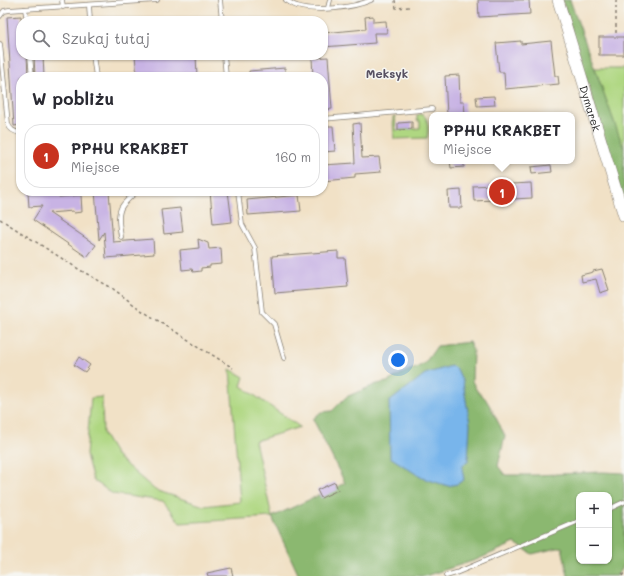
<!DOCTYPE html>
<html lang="pl">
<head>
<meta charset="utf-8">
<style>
  :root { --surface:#fff; --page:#f7f7f7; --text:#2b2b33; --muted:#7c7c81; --line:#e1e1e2; --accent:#c8321e }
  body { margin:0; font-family:Mali,sans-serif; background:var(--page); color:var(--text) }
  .controls { position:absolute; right:12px; bottom:12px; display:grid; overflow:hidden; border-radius:8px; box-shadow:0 1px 3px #0004 }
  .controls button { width:36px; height:36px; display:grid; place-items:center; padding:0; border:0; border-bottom:1px solid var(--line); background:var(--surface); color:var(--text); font:20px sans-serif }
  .you { position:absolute; left:398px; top:360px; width:14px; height:14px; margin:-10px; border:3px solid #fff; border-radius:50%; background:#1a73e8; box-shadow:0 0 0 6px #1a73e833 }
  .badge { display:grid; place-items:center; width:26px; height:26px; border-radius:50%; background:var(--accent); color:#fff; font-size:13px; font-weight:700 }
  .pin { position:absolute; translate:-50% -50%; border:2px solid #fff; box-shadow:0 1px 4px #0006 }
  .popup { position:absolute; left:429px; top:112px; width:146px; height:52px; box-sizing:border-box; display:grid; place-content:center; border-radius:8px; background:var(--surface); filter:drop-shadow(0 1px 3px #0005); font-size:13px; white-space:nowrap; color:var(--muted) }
  .popup b { font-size:15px; color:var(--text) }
  .popup::after { content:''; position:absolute; left:50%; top:100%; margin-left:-8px; border:8px solid transparent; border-top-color:var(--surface) }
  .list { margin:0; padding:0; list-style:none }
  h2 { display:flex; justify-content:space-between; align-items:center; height:52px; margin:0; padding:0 16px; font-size:17px }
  h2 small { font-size:13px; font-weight:400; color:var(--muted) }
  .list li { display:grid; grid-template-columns:26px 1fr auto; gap:12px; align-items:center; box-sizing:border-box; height:64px; margin:0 8px 8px; padding:0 8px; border:1px solid var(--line); border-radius:16px }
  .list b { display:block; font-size:15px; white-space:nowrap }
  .list p { margin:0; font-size:13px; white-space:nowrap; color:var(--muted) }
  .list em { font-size:13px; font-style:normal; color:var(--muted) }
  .icon { flex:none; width:22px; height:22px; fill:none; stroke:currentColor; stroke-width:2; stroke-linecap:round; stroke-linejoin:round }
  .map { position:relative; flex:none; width:624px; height:576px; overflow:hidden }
  .search { position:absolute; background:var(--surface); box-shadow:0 1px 3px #0004; left:16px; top:16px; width:312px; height:44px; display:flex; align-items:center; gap:10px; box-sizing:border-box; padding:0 14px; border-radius:16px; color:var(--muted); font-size:15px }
  .panel { position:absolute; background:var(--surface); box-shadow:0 1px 3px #0004; left:16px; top:72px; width:312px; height:124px; border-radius:16px }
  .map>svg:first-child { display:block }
</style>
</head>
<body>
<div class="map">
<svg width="624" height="576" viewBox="0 0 624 576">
  <rect width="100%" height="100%" fill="#f6f6f2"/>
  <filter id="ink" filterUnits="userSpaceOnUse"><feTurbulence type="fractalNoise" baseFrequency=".025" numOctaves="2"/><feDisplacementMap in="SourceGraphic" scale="8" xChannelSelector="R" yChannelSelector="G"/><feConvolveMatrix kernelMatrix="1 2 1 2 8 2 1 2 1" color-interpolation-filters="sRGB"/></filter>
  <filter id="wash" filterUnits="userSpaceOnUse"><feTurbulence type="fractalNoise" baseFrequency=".012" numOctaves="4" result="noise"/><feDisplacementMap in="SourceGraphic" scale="16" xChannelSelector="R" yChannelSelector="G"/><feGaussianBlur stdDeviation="0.9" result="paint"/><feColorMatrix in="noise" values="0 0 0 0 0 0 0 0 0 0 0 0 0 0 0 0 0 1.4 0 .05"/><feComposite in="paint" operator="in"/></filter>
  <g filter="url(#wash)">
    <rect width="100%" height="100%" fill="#f1e1c6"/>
    <!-- green -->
    <g fill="#afd781" stroke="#667a4e">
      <path d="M 595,68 L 624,68 L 624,149 L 621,143 Z"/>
      <path d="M 417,115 C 419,114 421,114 423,115 C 429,118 429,132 427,138 L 394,139 L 393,117 L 395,116 L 396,130 L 420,128 L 420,121 L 417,121 Z"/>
      <path d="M 230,369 L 244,377 L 241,386 L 300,427 L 255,441 L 272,517 L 180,523 L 163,501 L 113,494 L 93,480 L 86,455 L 91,398 L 102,397 L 103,434 L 117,457 L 155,490 L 204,506 L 240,502 Z"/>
    </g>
    <!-- forest -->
    <g fill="#8bb86f" stroke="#546a46" fill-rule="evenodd">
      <path d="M 562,0 L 570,0 L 624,149 L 624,203 Z"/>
      <path d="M 469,342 L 473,351 L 472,381 L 477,391 L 485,398 L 491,408 L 505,436 L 498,466 L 505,475 L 537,475 L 602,472 L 624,473 L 624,565 L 617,576 L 568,576 L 562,547 L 532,554 L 515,543 L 476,560 L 425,576 L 299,576 L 272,517 L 345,483 L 313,419 L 321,412 L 332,411 L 346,397 L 377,384 L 387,382 L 405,372 L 416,368 L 425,363 L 437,346 ZM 579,495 L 609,495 L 609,561 L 579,561 Z"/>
    </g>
    <!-- water -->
    <path fill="#78b5eb" stroke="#4a6884" d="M 451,366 L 457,369 L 463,382 L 470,424 L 468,462 L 464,464 L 462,468 L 464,480 L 457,484 L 448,486 L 422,478 L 390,457 L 389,402 L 425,374 Z"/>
    <g id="blocks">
      <!-- building -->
      <g fill="#c8b3e4">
        <path d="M 478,0 L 529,0 L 530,14 L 479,17 Z"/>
        <path d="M 21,16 L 21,55 L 27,55 L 28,77 L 21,77 L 21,125 L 14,126 L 7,17 Z"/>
        <path d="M 373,16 L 373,22 L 386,21 L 387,33 L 374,33 L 375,43 L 323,47 L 323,33 L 366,29 L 365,17 Z"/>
        <rect x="599" y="37" width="25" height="18"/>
        <path d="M 521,41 L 521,44 L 551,41 L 555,76 L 558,76 L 559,84 L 505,89 L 504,72 L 499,72 L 496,43 Z"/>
        <path d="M 34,55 L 43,55 L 44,77 L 35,77 Z"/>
        <path d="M 135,55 L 196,55 L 197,77 L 137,77 Z"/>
        <path d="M 328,57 L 332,109 L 323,110 L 323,77 L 313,77 L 312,58 Z"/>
        <path d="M 285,68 L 285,77 L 249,77 L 249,71 Z"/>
        <path d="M 459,75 L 460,102 L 464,102 L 465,114 L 459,114 L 459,115 L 447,115 L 445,76 Z"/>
        <path d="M 494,96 L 495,105 L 477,106 L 476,97 Z"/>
        <path d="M 412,122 L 412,129 L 398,130 L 398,123 Z"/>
        <path d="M 360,123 L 362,158 L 379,157 L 381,172 L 355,174 L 355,178 L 323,181 L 323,165 L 355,163 L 353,124 Z"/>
        <path d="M 323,126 L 333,126 L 335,151 L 324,152 Z"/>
        <path d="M 450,161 L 464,161 L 464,167 L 451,168 Z"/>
        <path d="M 551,165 L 552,172 L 532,174 L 531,167 Z"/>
        <path d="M 531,183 L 532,198 L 474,201 L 473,186 Z"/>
        <path d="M 461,190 L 462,208 L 449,208 L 448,191 Z"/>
        <path d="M 58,191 L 59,197 L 81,195 L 82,212 L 74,213 L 73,211 L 49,213 L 96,245 L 87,257 L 33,220 L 42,206 L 29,207 L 28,193 Z"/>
        <path d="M 95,191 L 109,191 L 113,242 L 153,239 L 154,254 L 106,258 L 104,232 L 99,240 Z"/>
        <path d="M 210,191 L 228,191 L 232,222 L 213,224 Z"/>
        <path d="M 299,195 L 301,211 L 248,215 L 247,200 Z"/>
        <path d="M 180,208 L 183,232 L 164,234 L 161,210 Z"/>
        <path d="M 198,239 L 208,243 L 209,249 L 221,248 L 222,264 L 210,265 L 210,267 L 201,268 L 201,271 L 193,272 L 192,269 L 182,270 L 180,250 L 199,248 Z"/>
        <path d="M 338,251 L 338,258 L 345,258 L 348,287 L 275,293 L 272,256 Z"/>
        <path d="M 602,269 L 609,290 L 600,293 L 596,279 L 582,282 L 581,275 L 593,272 L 593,271 Z"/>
        <path d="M 79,357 L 90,365 L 85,372 L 74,365 Z"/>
        <path d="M 335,482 L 338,490 L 321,498 L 317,490 Z"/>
        <path d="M 231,568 L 233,576 L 208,576 L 207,573 Z"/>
      </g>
    </g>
  </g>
  <g filter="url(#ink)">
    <use href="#blocks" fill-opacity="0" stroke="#867e71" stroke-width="1"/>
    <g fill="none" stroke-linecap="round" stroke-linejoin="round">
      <!-- lane casing -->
      <g stroke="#867e71" stroke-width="5.5">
        <g id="lane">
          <path d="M 62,0 L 63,7"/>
          <path d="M 220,0 L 222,21"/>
          <path d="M 286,0 C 289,2 293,5 297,6 C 316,12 353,8 371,0"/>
          <path d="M 89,5 L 90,21"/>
          <path d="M 328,8 L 330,0"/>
          <path d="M 25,9 L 27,21"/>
          <path d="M 0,16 L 4,11 L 9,10 L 157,0"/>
          <path d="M 0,44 L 8,124 C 10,130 14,132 21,133"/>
          <path d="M 30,55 L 32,77"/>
          <path d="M 93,55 L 96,77"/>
          <path d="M 224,55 L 226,77"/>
          <path d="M 323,119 L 432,109"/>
          <path d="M 238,191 L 242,224 L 255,248 L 262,312 L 274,324 L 284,358"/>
          <path d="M 121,237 C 120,227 116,214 123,205 C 127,200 133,195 137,191"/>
          <path d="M 609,509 L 624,502"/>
          <path d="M 446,576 L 456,573 L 579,521"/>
        </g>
      </g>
      <!-- secondary casing -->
      <g stroke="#867e71" stroke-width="12">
        <g id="secondary">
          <path id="s1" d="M 558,0 L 624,216"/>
        </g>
      </g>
      <!-- path -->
      <g stroke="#867e71" stroke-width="1.5" stroke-dasharray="3 3" stroke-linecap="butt">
        <path d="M 395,0 L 396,8 L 409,7"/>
        <path d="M 616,0 L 616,33"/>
        <path d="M 0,219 L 80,270 L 112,288 L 141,310 L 233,368"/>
        <path d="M 622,576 L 624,573"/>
      </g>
      <!-- lane -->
      <use href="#lane" stroke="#fff" stroke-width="4"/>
      <!-- secondary -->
      <use href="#secondary" stroke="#fff" stroke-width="11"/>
    </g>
  </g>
  <g text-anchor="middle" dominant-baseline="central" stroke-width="3" stroke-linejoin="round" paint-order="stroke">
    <!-- street labels -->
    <g font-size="11" fill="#1c1c1c" stroke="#f6f6f2">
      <text stroke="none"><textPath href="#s1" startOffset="113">Dymarek</textPath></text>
    </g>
    <!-- neighbourhood labels -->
    <g font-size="12" font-weight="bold" fill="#585162" stroke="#f6f6f2">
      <text x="387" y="73">Meksyk</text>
    </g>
  </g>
</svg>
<div class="controls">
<button>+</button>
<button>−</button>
</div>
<div class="you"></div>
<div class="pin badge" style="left:502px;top:192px">1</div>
<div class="popup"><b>PPHU KRAKBET</b>Miejsce</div>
<div class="search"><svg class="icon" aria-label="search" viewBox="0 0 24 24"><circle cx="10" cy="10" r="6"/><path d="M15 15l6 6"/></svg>Szukaj tutaj</div>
<section class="panel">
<h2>W pobliżu<small></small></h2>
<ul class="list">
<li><span class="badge">1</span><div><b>PPHU KRAKBET</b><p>Miejsce</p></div><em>160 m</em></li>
</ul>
</section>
</div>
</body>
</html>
